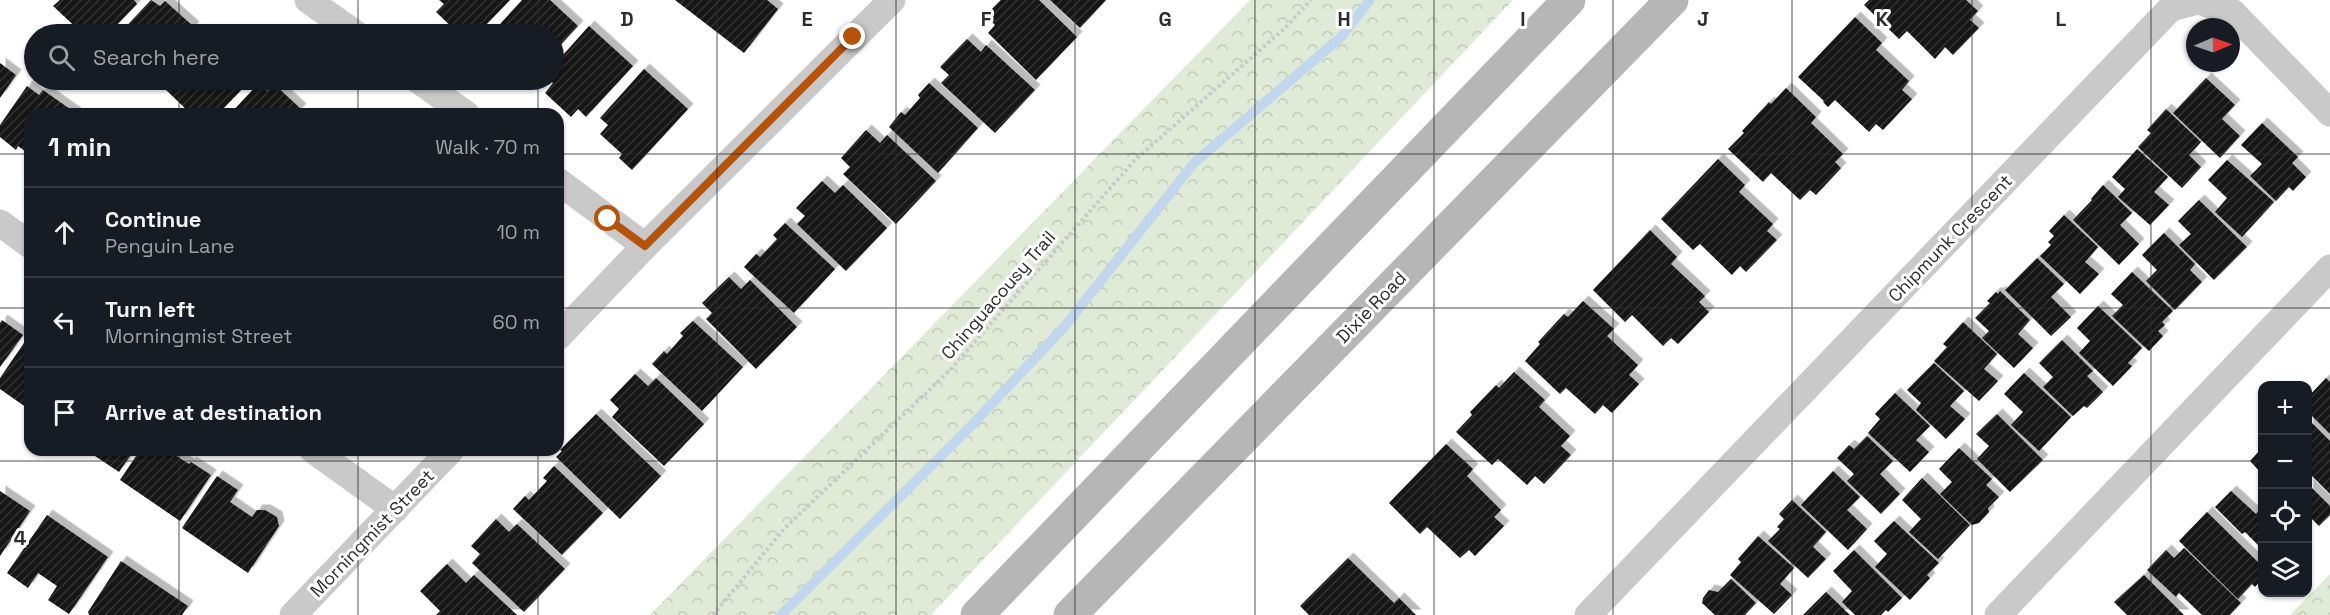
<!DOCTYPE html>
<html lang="en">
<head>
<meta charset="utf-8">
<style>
  :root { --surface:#171b24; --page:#242831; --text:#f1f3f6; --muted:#9ea1a6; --line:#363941 }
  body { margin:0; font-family:"Space Grotesk",sans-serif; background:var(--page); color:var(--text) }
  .controls { position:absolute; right:18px; bottom:18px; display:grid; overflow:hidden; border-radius:12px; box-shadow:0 2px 4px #0004 }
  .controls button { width:54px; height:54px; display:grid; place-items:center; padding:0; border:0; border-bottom:2px solid var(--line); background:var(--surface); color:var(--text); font:30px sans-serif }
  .compass { position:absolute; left:2186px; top:18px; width:54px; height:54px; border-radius:50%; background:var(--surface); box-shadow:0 2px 4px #0004; rotate:88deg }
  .stop { position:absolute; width:18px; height:18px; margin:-14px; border:4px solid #b45309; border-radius:50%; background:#fff }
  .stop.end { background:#b45309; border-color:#fff; box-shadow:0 2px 6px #0008 }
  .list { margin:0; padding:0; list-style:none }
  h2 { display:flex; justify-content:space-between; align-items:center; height:78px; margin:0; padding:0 24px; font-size:26px }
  h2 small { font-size:20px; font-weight:400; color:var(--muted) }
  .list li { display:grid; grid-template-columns:39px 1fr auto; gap:18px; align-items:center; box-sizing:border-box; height:90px; padding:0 24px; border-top:2px solid var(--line) }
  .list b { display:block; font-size:22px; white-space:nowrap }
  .list p { margin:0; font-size:20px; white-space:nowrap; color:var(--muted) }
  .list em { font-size:20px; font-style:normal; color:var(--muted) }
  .icon { flex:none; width:33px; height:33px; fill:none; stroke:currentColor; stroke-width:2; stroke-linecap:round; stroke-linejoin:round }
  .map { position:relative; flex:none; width:2330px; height:615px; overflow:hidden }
  .search { position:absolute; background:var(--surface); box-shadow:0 2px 4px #0004; left:24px; top:24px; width:540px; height:66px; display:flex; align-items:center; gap:15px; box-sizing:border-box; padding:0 21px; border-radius:33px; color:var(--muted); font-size:22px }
  .panel { position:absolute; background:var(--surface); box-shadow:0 2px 4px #0004; left:24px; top:108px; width:540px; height:348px; border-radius:18px }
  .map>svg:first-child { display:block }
</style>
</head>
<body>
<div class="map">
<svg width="2330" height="615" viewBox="0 0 2330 615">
  <defs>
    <pattern id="park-crowns" width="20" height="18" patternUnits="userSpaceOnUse" patternTransform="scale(1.5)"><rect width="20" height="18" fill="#e0ebd7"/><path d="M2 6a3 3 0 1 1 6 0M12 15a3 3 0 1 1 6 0" fill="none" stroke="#c0cab9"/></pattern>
    <pattern id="building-hatch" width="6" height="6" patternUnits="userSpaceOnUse" patternTransform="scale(1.5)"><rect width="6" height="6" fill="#131313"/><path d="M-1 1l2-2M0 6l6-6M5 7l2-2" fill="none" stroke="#363636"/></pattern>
    <filter id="shadow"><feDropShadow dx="5.5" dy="-5.5" stdDeviation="0" flood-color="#0004"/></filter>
  </defs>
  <rect width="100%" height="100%" fill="#fff"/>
  <!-- park -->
  <g fill="url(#park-crowns)">
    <path d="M 1250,0 L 1513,0 L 931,615 L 650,615 Z"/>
    <path d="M 2330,574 L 2330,615 L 2290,615 Z"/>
  </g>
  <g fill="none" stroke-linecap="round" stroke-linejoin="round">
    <!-- stream -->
    <path stroke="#c1d7ed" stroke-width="10" d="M 781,615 L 970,427 L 1065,326 L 1194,163 L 1340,38 L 1370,0"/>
  </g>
  <!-- building -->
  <g fill="url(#building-hatch)" filter="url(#shadow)">
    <path d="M 60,0 L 134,0 L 137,4 L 108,34 L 83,34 L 53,6 Z"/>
    <path d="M 151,0 L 160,6 L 165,1 L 194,27 L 187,34 L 119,34 Z"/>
    <path d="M 439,0 L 510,0 L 477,34 L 474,34 L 468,29 L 463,34 L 459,34 L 436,12 L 444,4 Z"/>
    <path d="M 522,0 L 550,0 L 578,26 L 554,52 L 554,34 L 491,34 Z"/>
    <path d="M 675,0 L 767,0 L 778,9 L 744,53 Z"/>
    <path d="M 1001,0 L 1039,0 L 1077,37 L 1036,80 L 988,33 L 995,25 L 985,16 Z"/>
    <path d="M 1050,0 L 1106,0 L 1080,28 Z"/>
    <path d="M 1869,0 L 1966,0 L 1978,11 L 1970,20 L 1979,28 L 1953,55 L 1945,47 L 1935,59 L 1907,31 L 1899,39 L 1864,5 Z"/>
    <path d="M 1855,17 L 1882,43 L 1876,50 L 1909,81 L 1902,90 L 1912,99 L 1883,130 L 1876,124 L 1869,132 L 1835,100 L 1828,107 L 1823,102 L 1824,101 L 1798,77 Z"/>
    <path d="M 589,26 L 633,66 L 586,117 L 578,109 L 571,117 L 545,93 L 553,83 L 549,80 L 554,80 L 554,65 Z"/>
    <path d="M 967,39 L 981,52 L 986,45 L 1035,90 L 995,133 L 941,83 L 949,75 L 940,67 Z"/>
    <path d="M 0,63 L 16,75 L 0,98 Z"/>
    <path d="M 644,69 L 688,109 L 632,170 L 619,158 L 622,154 L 600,134 L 608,125 L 600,118 Z"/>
    <path d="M 2206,78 L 2235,105 L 2222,119 L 2240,136 L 2220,158 L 2173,113 Z"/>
    <path d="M 170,80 L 242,80 L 247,84 L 218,114 L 191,114 L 163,87 Z"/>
    <path d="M 259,83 L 267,91 L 274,84 L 301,109 L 296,114 L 230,114 Z"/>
    <path d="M 929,83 L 978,128 L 938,173 L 889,127 L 901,112 L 905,115 L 920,98 L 918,95 Z"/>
    <path d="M 27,86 L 39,95 L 43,90 L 77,114 L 30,114 L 30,155 L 18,146 L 16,150 L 0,137 L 0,125 Z"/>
    <path d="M 1786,88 L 1816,117 L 1811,123 L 1843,154 L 1835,162 L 1841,168 L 1816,195 L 1810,190 L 1800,200 L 1771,173 L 1763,182 L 1728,149 L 1744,133 L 1742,131 L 1769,102 L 1771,104 Z"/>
    <path d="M 2166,109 L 2201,142 L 2189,155 L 2201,167 L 2182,188 L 2138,147 L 2151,133 L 2147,130 Z"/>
    <path d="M 2262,123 L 2298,157 L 2292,163 L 2306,177 L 2293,191 L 2289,187 L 2276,201 L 2250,176 L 2262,164 L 2241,145 Z"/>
    <path d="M 866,130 L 880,143 L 887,135 L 936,181 L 896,224 L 843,174 L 850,167 L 841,158 Z"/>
    <path d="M 2137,149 L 2168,177 L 2154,192 L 2169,205 L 2150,225 L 2118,197 L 2125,189 L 2112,177 Z"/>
    <path d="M 1718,159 L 1745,185 L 1739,192 L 1773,224 L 1767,231 L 1777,240 L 1746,272 L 1740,266 L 1732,275 L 1700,244 L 1693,250 L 1661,219 Z"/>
    <path d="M 2227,160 L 2274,202 L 2242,237 L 2215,212 L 2227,198 L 2208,180 Z"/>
    <path d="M 822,181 L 835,193 L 843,185 L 887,228 L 846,271 L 797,224 L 805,216 L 796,208 Z"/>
    <path d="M 2103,185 L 2132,213 L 2120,225 L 2139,244 L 2119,265 L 2073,220 L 2092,200 L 2091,199 Z"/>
    <path d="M 2199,200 L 2247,247 L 2214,280 L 2179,245 L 2191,234 L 2178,221 Z"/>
    <path d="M 2064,215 L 2098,247 L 2085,262 L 2099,274 L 2080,294 L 2040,256 L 2051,245 L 2048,242 L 2054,236 L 2049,231 Z"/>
    <path d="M 785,223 L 835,269 L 794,313 L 744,267 L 756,254 L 760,257 L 777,239 L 773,235 Z"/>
    <path d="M 1650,230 L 1677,257 L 1671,264 L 1705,296 L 1699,302 L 1709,312 L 1678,344 L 1671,338 L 1663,346 L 1632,315 L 1625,322 L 1593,290 Z"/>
    <path d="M 2164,233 L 2195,264 L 2190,270 L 2202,282 L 2175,310 L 2146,281 L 2157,270 L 2142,255 Z"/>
    <path d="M 2037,258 L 2064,284 L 2051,297 L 2071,317 L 2051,336 L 2005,290 Z"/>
    <path d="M 2132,272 L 2173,311 L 2162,322 L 2165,325 L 2158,331 L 2163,336 L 2149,351 L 2112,316 L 2123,305 L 2111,294 Z"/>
    <path d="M 729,277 L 741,289 L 750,280 L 797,327 L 756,369 L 706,319 L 712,313 L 702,303 Z"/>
    <path d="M 2000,291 L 2030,320 L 2018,334 L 2033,348 L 2014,368 L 1982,338 L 1989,331 L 1975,318 L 1990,303 L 1987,301 L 1996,292 L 1998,294 Z"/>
    <path d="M 1583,301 L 1614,329 L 1607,336 L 1638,365 L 1629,375 L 1639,384 L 1612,413 L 1603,405 L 1595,414 L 1566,388 L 1560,394 L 1525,361 L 1540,344 L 1538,342 L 1564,314 L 1568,317 Z"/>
    <path d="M 2098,306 L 2142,348 L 2128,363 L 2132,366 L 2113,386 L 2079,353 L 2090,341 L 2077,328 Z"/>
    <path d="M 2,320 L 23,335 L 0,367 L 0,323 Z"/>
    <path d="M 693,321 L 743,367 L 702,411 L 652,364 L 664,351 L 667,354 L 683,336 L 680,333 Z"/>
    <path d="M 1963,322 L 1997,354 L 1984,369 L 1998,381 L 1979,401 L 1934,361 L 1947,347 L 1943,344 Z"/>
    <path d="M 26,340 L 30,343 L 30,410 L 0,389 L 0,378 Z"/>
    <path d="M 2062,340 L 2093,371 L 2087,376 L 2103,392 L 2087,408 L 2084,406 L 2073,416 L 2043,387 L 2053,377 L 2039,363 Z"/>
    <path d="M 1934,363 L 1964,391 L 1950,406 L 1965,419 L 1946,439 L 1916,410 L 1921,403 L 1907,390 Z"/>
    <path d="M 1514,372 L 1545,400 L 1539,407 L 1570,436 L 1561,446 L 1571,455 L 1544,484 L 1535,476 L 1527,485 L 1498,459 L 1492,465 L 1456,432 L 1472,415 L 1470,412 L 1496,385 L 1499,388 Z"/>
    <path d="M 2024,373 L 2071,417 L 2039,451 L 2011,425 L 2023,412 L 2004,394 Z"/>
    <path d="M 635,374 L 648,386 L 656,378 L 704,424 L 664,466 L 612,417 L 619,409 L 610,400 Z"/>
    <path d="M 2326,378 L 2330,382 L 2330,434 L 2308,412 L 2308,404 L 2311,400 L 2308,397 Z"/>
    <path d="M 1895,393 L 1930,426 L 1916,440 L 1929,452 L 1910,472 L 1868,433 L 1880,419 L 1875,414 Z"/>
    <path d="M 596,414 L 661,476 L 620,519 L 556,457 L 562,451 L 560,450 Z"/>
    <path d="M 1997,414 L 2043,460 L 2010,492 L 1977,459 L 1989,446 L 1976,434 Z"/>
    <path d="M 2308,419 L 2330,441 L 2330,494 L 2308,472 Z"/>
    <path d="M 1867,436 L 1893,461 L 1880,474 L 1900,494 L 1881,514 L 1847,481 L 1854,474 L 1837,458 L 1849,445 L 1854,449 Z"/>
    <path d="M 1446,444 L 1473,469 L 1467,476 L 1501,510 L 1494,517 L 1504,526 L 1475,556 L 1469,550 L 1460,558 L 1427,527 L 1420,534 L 1389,503 Z"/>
    <path d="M 1959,448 L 1992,479 L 1986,485 L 1999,497 L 1988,508 L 1989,512 L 1979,523 L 1972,525 L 1940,494 L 1952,482 L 1939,469 Z"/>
    <path d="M 2262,448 L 2262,474 L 2250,461 Z"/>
    <path d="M 86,450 L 134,450 L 119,472 Z"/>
    <path d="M 140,450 L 171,450 L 170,452 L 189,464 L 191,462 L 211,475 L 180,521 L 120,480 Z"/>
    <path d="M 554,466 L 603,513 L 562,555 L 513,509 L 525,496 L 529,500 L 547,481 L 543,478 Z"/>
    <path d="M 1833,471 L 1860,497 L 1847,510 L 1867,529 L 1848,550 L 1801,505 Z"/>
    <path d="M 217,476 L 238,490 L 230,502 L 252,517 L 257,510 L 265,510 L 277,517 L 279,526 L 248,573 L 182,528 Z"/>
    <path d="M 1922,478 L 1970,525 L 1938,559 L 1909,532 L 1921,519 L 1902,500 Z"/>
    <path d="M 2308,484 L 2330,506 L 2330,515 L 2319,526 L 2310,517 L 2308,519 Z"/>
    <path d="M 0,491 L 30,511 L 0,556 Z"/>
    <path d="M 2231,491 L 2256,514 L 2262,507 L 2262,549 L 2245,532 L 2242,534 L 2215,507 Z"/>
    <path d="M 1792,500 L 1826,532 L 1813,547 L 1826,559 L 1808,578 L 1768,541 L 1780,529 L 1777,527 L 1784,519 L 1779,514 Z"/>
    <path d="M 2207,512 L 2262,566 L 2262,579 L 2255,587 L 2252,584 L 2238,599 L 2179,541 Z"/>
    <path d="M 47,515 L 108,557 L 69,614 L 48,600 L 57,586 L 38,573 L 28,588 L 7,573 Z"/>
    <path d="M 496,519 L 509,532 L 517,524 L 565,569 L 524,612 L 472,563 L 480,554 L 471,546 Z"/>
    <path d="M 1894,521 L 1939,563 L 1927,575 L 1930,578 L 1910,600 L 1875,567 L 1887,554 L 1874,541 Z"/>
    <path d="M 1758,536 L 1794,568 L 1780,584 L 1792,595 L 1774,614 L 1730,575 L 1741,562 L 1738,559 Z"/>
    <path d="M 2184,548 L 2241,603 L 2230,615 L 2202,615 L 2179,593 L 2176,597 L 2147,570 L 2166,550 L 2174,558 Z"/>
    <path d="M 1854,550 L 1902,598 L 1888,612 L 1886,610 L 1881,615 L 1855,615 L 1842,602 L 1852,591 L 1833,571 Z"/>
    <path d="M 1348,558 L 1394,603 L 1399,598 L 1416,615 L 1309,615 L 1300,606 Z"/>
    <path d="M 121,561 L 188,606 L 182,615 L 89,615 L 88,612 Z"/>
    <path d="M 447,564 L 466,583 L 474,575 L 517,615 L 436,615 L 440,611 L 420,591 Z"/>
    <path d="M 2144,575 L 2184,615 L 2127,615 L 2114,602 Z"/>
    <path d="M 1731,579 L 1756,603 L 1745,615 L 1715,615 L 1702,603 L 1703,598 L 1709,590 L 1718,592 Z"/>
    <path d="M 1826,592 L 1850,615 L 1803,615 Z"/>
  </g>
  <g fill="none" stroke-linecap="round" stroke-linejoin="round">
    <!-- path -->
    <path stroke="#c9c9c9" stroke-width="4" stroke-dasharray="3 3" stroke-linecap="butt" d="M 713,615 L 784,529 L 950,370 L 1135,160 L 1284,29 L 1311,0"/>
    <!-- street -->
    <g stroke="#c9c9c9" stroke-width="27">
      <path d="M 308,0 L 356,34"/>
      <path d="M 418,80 L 466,114"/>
      <path d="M 558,181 L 645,246"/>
      <path d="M 0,223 L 30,245"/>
      <path d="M 558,337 L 645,246 L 892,0"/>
      <path d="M 313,450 L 395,509"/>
      <path d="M 293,615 L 451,450"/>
      <path d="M 1588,615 L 2171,8 L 2198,1 L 2232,12 L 2330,113"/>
      <path d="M 1998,615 L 2330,268"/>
    </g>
    <!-- secondary -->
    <g stroke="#b6b6b6" stroke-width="33">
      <path d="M 977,615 L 1569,0"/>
      <path d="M 1070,615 L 1672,0"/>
    </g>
  </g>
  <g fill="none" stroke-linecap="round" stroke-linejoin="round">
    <!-- route -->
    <path stroke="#b45309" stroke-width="8" d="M 608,219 L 645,246 L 853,37"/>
  </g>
  <!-- grid -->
  <path fill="none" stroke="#2c2c2c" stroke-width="1.5" stroke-opacity="0.55" d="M 179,0 L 179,34M 358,0 L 358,34M 538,0 L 538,34M 717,0 L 717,615M 896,0 L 896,615M 1075,0 L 1075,615M 1255,0 L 1255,615M 1434,0 L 1434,615M 1613,0 L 1613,615M 1792,0 L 1792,615M 1972,0 L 1972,615M 2151,0 L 2151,615M 179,80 L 179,114M 358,80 L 358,114M 538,80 L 538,114M 0,154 L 30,154M 558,154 L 2330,154M 0,308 L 30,308M 558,308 L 2330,308M 179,450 L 179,615M 358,450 L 358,615M 538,450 L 538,615M 0,461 L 2262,461M 2308,461 L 2330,461"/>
  <g text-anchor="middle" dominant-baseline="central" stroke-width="6" stroke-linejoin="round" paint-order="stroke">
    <!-- street labels -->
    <g font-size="18" fill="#2c2c2c" stroke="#fff">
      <text transform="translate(1950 238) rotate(-46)">Chipmunk Crescent</text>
      <text transform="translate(998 295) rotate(-49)">Chinguacousy Trail</text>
      <text transform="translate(1371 307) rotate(-46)">Dixie Road</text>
      <text transform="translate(372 533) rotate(-46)">Morningmist Street</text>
    </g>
  </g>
  <g font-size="20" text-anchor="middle" font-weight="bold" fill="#2c2c2c" stroke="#fff" stroke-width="6" stroke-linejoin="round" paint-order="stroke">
    <text x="627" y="26">D</text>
    <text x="807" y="26">E</text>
    <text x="986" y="26">F</text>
    <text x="1165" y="26">G</text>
    <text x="1344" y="26">H</text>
    <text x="1523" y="26">I</text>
    <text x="1703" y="26">J</text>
    <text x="1882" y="26">K</text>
    <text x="2061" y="26">L</text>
    <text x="20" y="545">4</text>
  </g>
</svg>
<div class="controls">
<button>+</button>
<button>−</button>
<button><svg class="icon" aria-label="locate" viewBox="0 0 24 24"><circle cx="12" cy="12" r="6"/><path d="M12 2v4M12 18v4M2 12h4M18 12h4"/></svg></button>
<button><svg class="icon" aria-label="layers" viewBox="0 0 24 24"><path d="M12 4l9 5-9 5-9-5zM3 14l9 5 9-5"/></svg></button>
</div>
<svg class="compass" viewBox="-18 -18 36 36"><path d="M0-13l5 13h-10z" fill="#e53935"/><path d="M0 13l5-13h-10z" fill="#9ea1a6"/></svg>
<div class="stop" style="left:608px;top:219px"></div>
<div class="stop end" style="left:853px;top:37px"></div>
<div class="search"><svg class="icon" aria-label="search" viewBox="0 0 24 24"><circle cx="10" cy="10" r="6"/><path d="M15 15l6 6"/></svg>Search here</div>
<section class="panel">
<h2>1 min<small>Walk · 70 m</small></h2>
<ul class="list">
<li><svg class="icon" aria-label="ahead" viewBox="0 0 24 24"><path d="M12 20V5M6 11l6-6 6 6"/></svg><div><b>Continue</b><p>Penguin Lane</p></div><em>10 m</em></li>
<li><svg class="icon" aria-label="left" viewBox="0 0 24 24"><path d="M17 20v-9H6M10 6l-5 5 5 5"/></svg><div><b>Turn left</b><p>Morningmist Street</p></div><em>60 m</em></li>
<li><svg class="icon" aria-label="arrive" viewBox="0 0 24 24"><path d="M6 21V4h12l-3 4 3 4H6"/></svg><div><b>Arrive at destination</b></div></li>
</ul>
</section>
</div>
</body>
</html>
